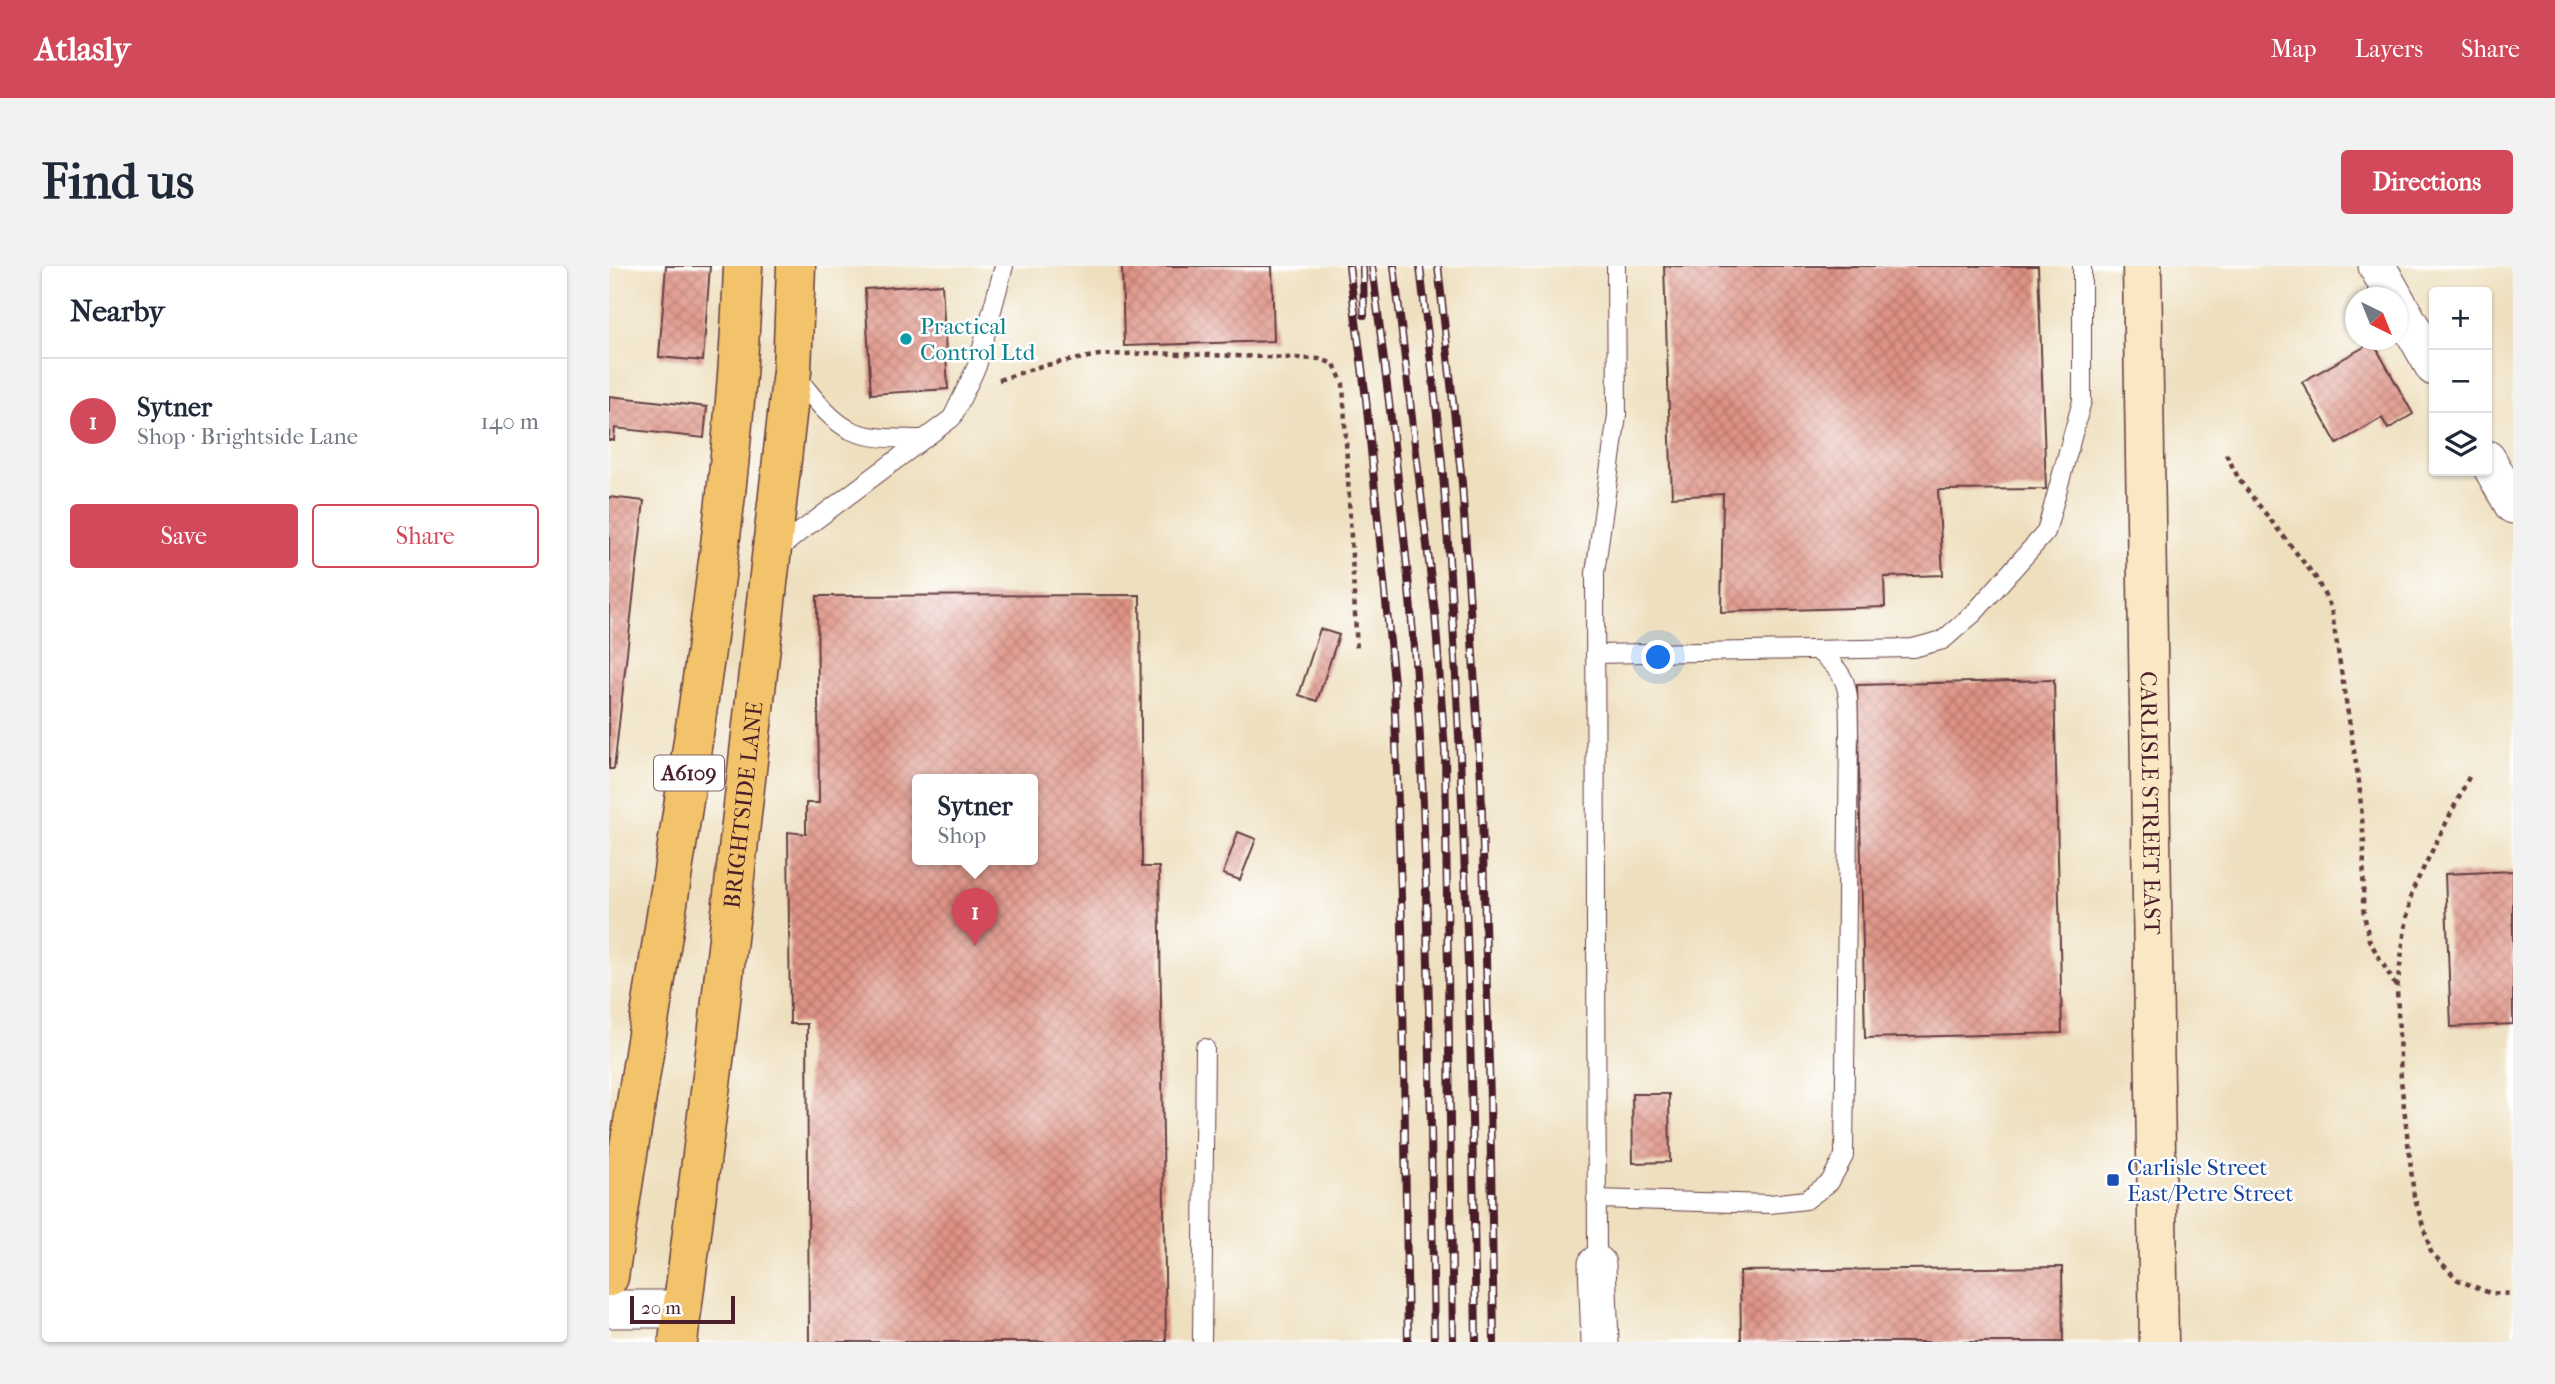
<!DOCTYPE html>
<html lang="en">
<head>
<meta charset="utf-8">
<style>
  :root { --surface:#fff; --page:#f2f2f3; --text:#1f2937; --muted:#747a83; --line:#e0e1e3; --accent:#d1495b }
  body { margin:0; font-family:"IM FELL French Canon",serif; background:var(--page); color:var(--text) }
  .controls { position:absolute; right:21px; top:21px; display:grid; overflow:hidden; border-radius:7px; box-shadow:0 2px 5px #0004 }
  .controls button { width:63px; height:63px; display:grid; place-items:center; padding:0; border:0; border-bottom:2px solid var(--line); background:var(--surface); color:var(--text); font:35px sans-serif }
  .compass { position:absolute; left:1736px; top:21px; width:63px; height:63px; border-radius:50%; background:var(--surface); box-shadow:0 2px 5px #0004; rotate:137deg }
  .scale { position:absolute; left:21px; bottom:18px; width:105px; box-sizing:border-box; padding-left:7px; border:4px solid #4a1f2b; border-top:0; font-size:19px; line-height:24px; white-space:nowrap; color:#4a1f2b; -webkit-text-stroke:5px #fff; paint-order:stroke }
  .you { position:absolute; left:1050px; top:392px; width:24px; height:24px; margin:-18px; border:5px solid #fff; border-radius:50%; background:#1a73e8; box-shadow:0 0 0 10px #1a73e833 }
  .badge { display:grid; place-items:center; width:46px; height:46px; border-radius:50%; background:var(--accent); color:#fff; font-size:23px; font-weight:700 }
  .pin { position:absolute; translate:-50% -58px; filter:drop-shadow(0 2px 4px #0008) }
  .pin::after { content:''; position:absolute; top:37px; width:24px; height:21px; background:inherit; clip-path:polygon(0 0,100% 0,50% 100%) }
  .popup { position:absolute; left:303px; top:508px; width:126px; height:91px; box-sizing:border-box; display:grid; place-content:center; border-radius:7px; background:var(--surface); filter:drop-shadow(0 2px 5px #0005); font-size:23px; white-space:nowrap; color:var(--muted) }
  .popup b { font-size:26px; color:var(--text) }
  .popup::after { content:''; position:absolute; left:50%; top:100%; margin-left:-14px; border:14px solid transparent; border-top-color:var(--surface) }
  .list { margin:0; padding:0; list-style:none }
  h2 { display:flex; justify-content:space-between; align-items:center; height:91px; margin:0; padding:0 28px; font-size:30px }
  h2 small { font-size:23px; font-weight:400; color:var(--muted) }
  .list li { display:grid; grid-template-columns:46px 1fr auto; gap:21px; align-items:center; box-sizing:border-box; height:126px; padding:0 28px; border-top:2px solid var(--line) }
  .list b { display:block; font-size:26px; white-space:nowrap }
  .list p { margin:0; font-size:23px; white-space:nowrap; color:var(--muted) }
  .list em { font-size:23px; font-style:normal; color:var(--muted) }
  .actions { display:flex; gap:14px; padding:21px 28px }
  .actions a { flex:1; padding:16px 0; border:2px solid var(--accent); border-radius:7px; text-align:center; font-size:24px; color:var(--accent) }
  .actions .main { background:var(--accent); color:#fff }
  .icon { flex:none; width:38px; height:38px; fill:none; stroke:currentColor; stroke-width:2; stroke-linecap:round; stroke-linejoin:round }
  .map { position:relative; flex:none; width:1904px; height:1076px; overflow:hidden; border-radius:7px }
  header { display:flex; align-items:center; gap:42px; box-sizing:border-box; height:98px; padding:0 35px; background:var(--accent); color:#fff }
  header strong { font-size:33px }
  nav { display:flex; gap:38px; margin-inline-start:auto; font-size:24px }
  .intro { display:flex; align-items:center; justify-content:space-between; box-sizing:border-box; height:168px; padding:0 42px }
  h1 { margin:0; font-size:49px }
  .button { padding:18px 32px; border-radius:7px; background:var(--accent); color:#fff; font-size:24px; font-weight:700 }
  main { display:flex; gap:42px; padding:0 42px }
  aside { flex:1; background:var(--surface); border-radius:7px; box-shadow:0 2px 5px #0004 }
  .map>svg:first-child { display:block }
</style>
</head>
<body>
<header>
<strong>Atlasly</strong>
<nav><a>Map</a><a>Layers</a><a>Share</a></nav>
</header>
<div class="intro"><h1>Find us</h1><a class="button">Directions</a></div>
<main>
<aside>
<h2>Nearby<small></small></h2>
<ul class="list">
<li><span class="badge">1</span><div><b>Sytner</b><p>Shop · Brightside Lane</p></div><em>140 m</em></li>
</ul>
<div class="actions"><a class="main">Save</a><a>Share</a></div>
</aside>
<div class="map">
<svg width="1904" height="1076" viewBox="0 0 1904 1076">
  <defs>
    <pattern id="building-cross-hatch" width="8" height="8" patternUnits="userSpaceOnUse" patternTransform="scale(1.75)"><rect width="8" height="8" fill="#df9385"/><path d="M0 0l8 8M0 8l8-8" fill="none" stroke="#b7776d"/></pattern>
  </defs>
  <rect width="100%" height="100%" fill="#fff"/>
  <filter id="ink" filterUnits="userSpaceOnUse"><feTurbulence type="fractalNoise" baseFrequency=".0143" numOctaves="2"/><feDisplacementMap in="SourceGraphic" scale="14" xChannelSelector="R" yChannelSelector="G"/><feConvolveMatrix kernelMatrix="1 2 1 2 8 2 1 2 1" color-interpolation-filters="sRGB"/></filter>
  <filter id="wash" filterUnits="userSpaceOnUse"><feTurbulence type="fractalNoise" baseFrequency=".00686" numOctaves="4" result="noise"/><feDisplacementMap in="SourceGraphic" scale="28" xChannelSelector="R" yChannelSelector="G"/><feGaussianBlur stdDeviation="1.57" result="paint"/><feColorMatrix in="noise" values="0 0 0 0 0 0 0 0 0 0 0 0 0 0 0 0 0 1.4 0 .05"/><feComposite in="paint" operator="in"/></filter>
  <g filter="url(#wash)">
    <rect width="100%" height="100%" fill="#eedfbe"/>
    <g id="blocks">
      <!-- building -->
      <g fill="url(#building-cross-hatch)" fill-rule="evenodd">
        <path d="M 57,0 L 101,0 L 94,95 L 50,91 Z"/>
        <path d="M 513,0 L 663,0 L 665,75 L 515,80 Z"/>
        <path d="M 1055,0 L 1429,0 L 1437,223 L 1329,224 L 1334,309 L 1275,311 L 1276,341 L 1112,346 L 1114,228 L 1063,231 Z"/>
        <path d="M 333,18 L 339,123 L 262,128 L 256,23 Z"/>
        <path d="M 1764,76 L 1804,148 L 1779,163 L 1773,152 L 1728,178 L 1693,116 Z"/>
        <path d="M 0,130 L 98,141 L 95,172 L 6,162 L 5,174 L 0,174 Z"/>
        <path d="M 0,231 L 35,235 L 5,503 L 0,503 Z"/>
        <path d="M 531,329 L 533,601 L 550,601 L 557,1076 L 200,1076 L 198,758 L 181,758 L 179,566 L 197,568 L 197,537 L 210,537 L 208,330 ZM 308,514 L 424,514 L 424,594 L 308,594 Z"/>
        <path d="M 711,363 L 730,369 L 708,435 L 690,429 Z"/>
        <path d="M 1445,414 L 1453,767 L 1256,772 L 1248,419 Z"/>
        <path d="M 629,566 L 647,573 L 631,614 L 614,608 Z"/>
        <path d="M 1904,605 L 1904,758 L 1842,761 L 1836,608 Z"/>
        <path d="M 1023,828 L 1060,828 L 1061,896 L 1024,897 Z"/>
        <path d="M 1453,1001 L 1454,1076 L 1132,1076 L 1131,1005 Z"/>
      </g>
    </g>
  </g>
  <g filter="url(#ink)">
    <use href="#blocks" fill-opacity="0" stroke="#633c41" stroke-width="2"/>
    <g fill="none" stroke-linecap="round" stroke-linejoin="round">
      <!-- service casing -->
      <g stroke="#633c41" stroke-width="20">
        <g id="service">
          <path d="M 186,109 C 202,128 219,153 241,164 C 263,174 290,172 313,173"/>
          <path d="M 165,287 L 192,265 L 343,152 L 368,100 L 395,0"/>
          <path d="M 986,388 L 1304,382 L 1334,374 L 1365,347 L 1437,266 L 1473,135 L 1473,0"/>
          <path d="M 987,933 L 1161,938 L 1197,934 L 1221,916 L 1235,890 L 1240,466 C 1239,425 1243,410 1207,384"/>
          <path d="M 988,998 L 986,307 L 1008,149 L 1007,0"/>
          <path d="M 593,1076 L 596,782"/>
        </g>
      </g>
      <!-- minor casing -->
      <g stroke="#633c41" stroke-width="39">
        <g id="minor">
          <path d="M 1768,0 L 1786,32"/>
          <path d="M 1788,36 L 1825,101"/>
          <path d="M 1878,193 L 1904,239"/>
          <path d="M 988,998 L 991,1076"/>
          <path d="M 0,1043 L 74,1043"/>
        </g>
      </g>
      <!-- secondary casing -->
      <g stroke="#633c41" stroke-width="41">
        <g id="secondary">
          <path id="s1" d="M 1533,0 L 1550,1076"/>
        </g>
      </g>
      <!-- primary casing -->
      <g stroke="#633c41" stroke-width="41">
        <g id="primary">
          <path d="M 0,1011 C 28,823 61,635 88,447 C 110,298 129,150 134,0"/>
          <path id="s2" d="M 69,1076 L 107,779 L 183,105 L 187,0"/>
        </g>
      </g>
      <!-- path -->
      <g stroke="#633c41" stroke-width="4.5" stroke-dasharray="5 5" stroke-linecap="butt">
        <path d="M 390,114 L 432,100 L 490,89 L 544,87 L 711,93 L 725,98 L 734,118 L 748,386"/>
        <path d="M 1617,188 L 1631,215 L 1707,312 L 1722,342 L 1750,516 L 1755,577 L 1754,642 L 1760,674 L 1788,722"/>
        <path d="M 1860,511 L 1803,625 L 1795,669 L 1788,723 L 1792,814 L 1805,930 L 1822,986 L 1849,1014 L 1881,1027 L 1904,1028"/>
      </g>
      <!-- service -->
      <use href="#service" stroke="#fff" stroke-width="18"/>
      <!-- minor -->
      <use href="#minor" stroke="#fff" stroke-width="37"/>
      <!-- secondary -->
      <use href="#secondary" stroke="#fae7c3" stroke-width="38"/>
      <!-- primary -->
      <use href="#primary" stroke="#f2c36a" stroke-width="38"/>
      <!-- rail casing -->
      <g stroke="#4a1f2b" stroke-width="8">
        <g id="rail">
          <path d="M 740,0 L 757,133 L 785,417 L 793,661 L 799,1076"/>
          <path d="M 754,0 L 755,49"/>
          <path d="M 763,0 C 784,163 804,326 812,491 C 821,686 822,881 825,1076"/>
          <path d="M 785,0 L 826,347 L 836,485 L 844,1076"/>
          <path d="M 811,0 C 819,74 829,147 835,221 C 856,506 863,791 867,1076"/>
          <path d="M 829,0 L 853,217 L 872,514 L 881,834 L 885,1076"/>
        </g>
      </g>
      <!-- rail -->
      <use href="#rail" stroke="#fff" stroke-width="5" stroke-dasharray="16" stroke-linecap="butt"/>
    </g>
  </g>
  <!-- markers -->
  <circle fill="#0f9aa8" stroke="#fff" stroke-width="2.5" cx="297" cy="73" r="7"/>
  <rect fill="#1a4fb4" stroke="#fff" stroke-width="2.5" x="1497" y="907" width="14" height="14" rx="3.5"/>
  <g text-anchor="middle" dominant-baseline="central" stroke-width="5" stroke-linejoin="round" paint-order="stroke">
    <!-- shield labels -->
    <rect fill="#fff" stroke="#80626b" stroke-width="2" x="45" y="489.5" width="70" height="35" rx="5"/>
    <g font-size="21" font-weight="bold" fill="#4a1f2b">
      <text x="80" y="507">A6109</text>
    </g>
    <!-- culture labels -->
    <g font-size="23" fill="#0d838f" stroke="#fff" text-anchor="start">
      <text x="311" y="60">Practical<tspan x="311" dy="26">Control Ltd</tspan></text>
    </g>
    <!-- street labels -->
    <g font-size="23" fill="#4a1f2b" stroke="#fff">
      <text stroke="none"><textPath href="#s1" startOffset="537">CARLISLE STREET EAST</textPath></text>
      <text stroke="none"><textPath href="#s2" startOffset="541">BRIGHTSIDE LANE</textPath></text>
    </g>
    <!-- transit labels -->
    <g font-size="23" fill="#164399" stroke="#fff" text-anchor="start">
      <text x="1518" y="901">Carlisle Street<tspan x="1518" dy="26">East/Petre Street</tspan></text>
    </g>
  </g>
</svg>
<div class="controls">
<button>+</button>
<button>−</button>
<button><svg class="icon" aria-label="layers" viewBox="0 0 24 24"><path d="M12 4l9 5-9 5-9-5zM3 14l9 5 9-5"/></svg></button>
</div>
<svg class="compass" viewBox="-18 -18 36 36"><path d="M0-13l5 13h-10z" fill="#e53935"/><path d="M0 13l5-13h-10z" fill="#747a83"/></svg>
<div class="scale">20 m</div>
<div class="you"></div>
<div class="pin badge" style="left:366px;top:680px">1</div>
<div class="popup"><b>Sytner</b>Shop</div>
</div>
</main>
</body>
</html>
